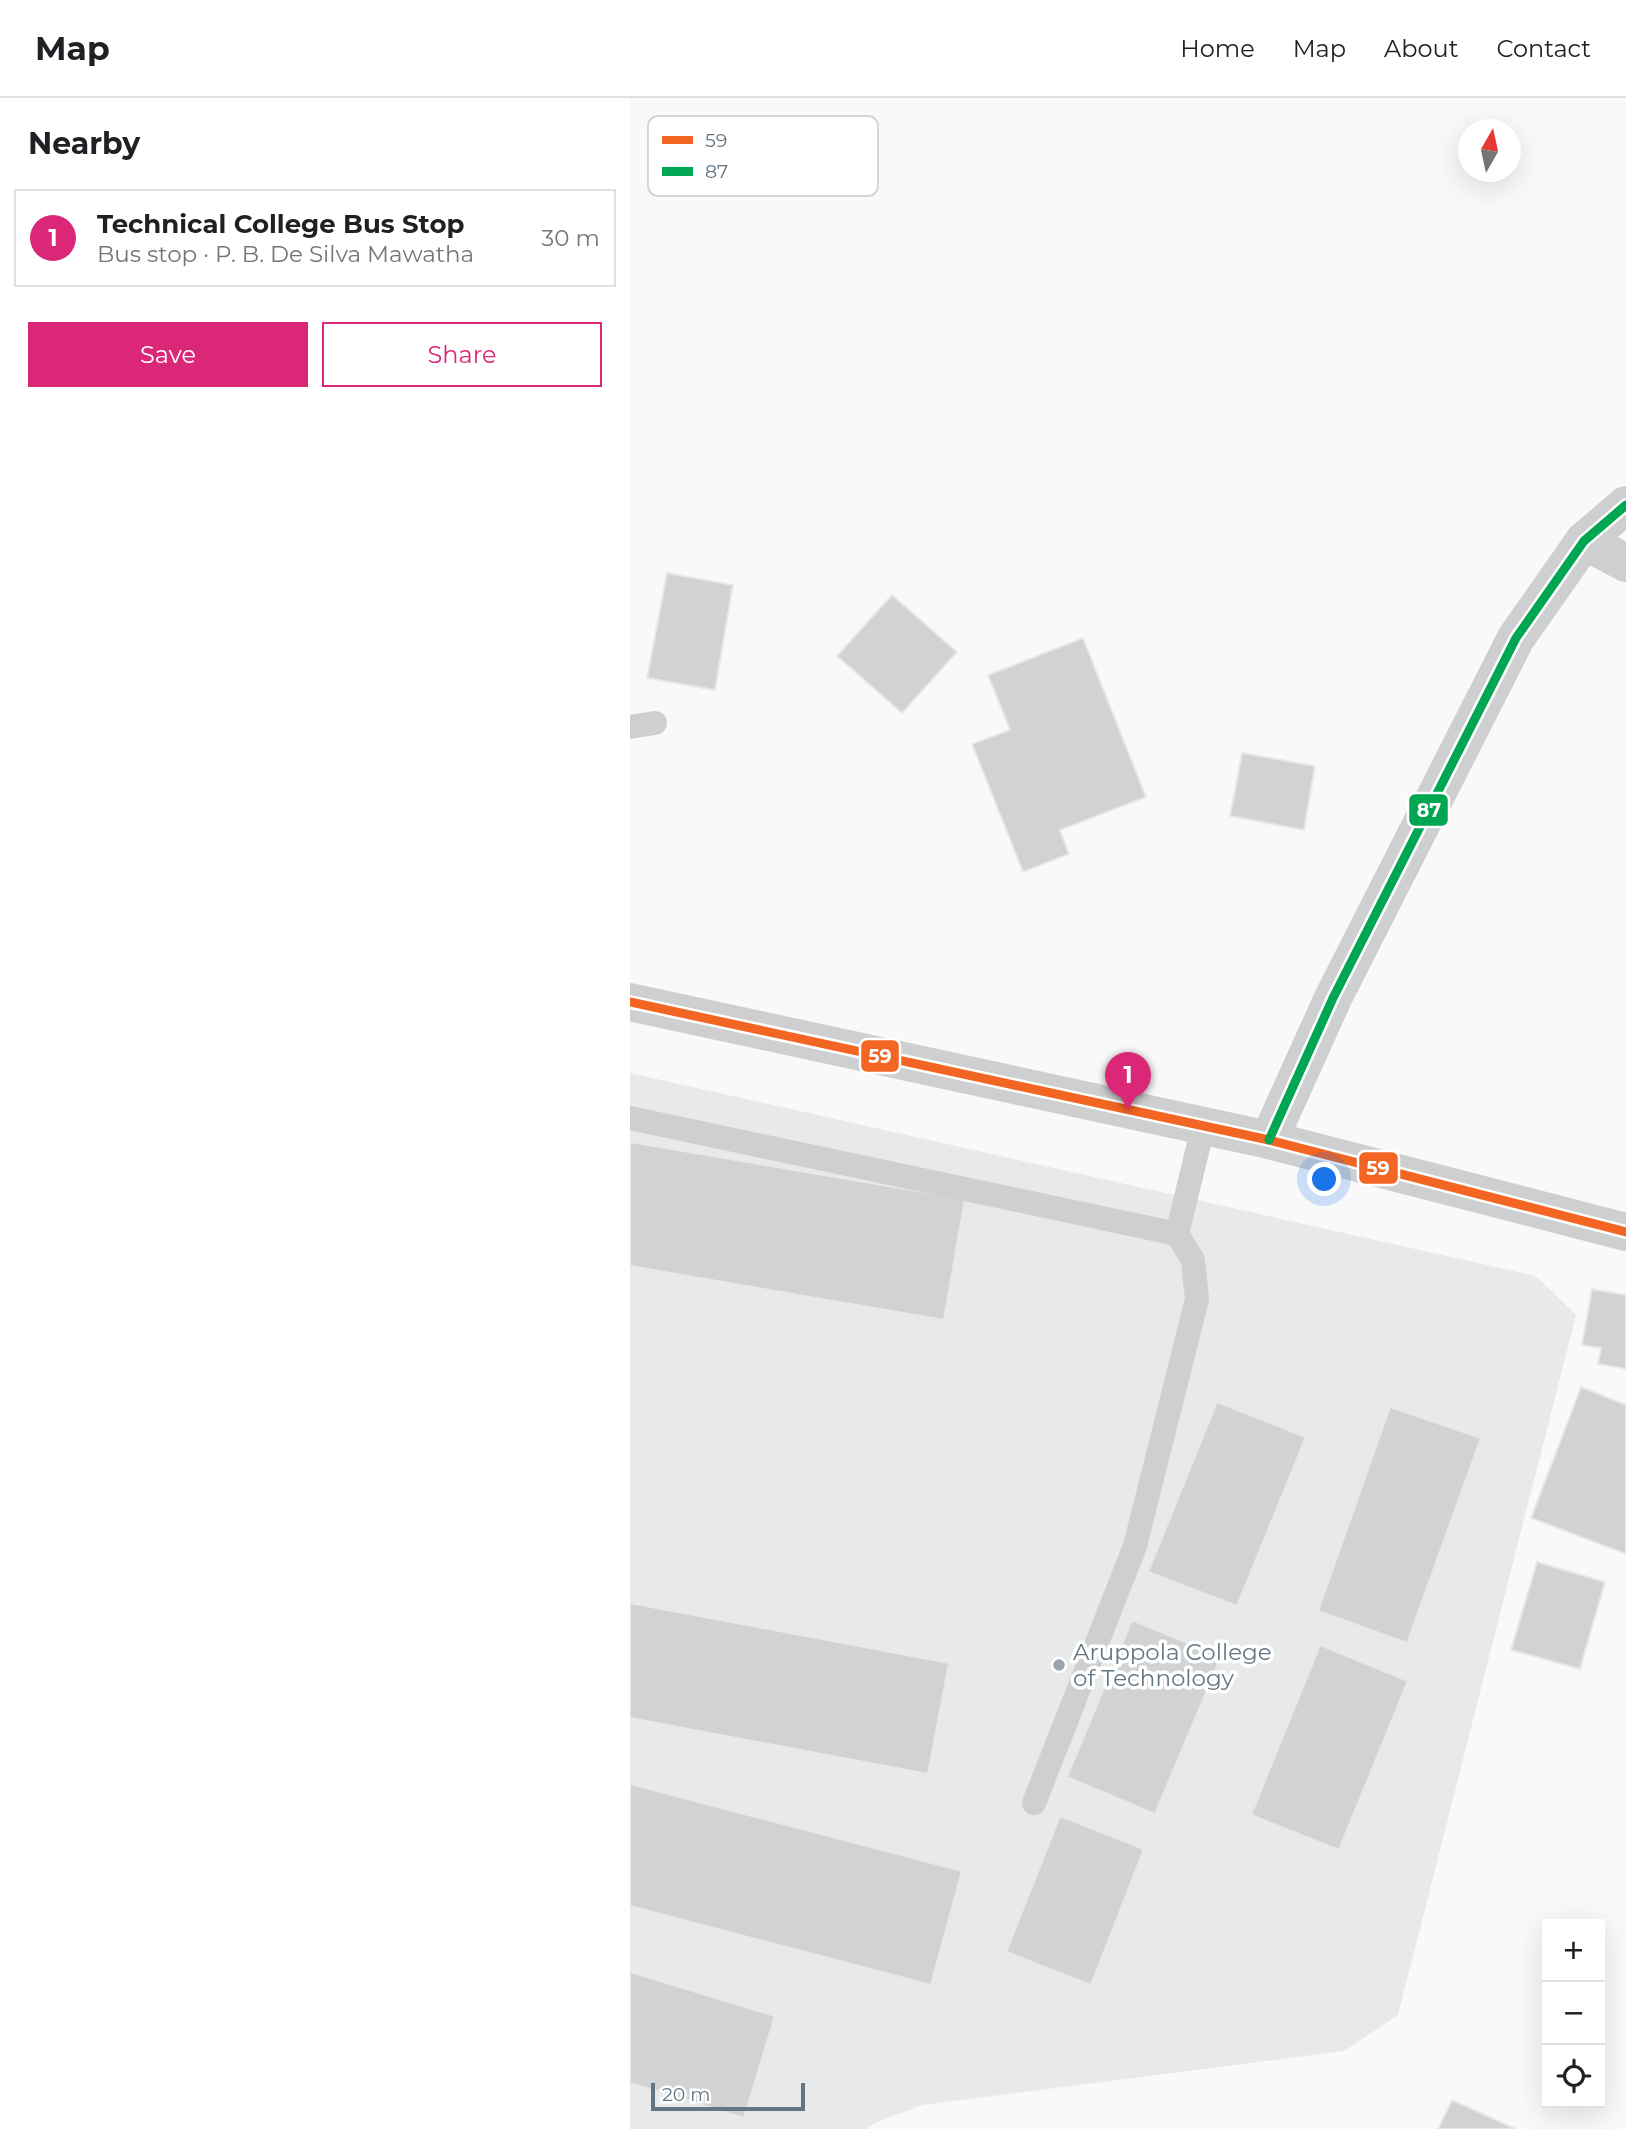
<!DOCTYPE html>
<html lang="en">
<head>
<meta charset="utf-8">
<style>
  :root { --surface:#fff; --page:#f6f6f6; --text:#202124; --muted:#757577; --line:#e0e0e0; --accent:#db2777 }
  body { margin:0; font-family:Montserrat,sans-serif; background:var(--page); color:var(--text) }
  .controls { position:absolute; right:21px; bottom:21px; display:grid; overflow:hidden; border-radius:0px; box-shadow:0 7px 28px #0002 }
  .controls button { width:63px; height:63px; display:grid; place-items:center; padding:0; border:0; border-bottom:2px solid var(--line); background:var(--surface); color:var(--text); font:35px sans-serif }
  .compass { position:absolute; left:828px; top:21px; width:63px; height:63px; border-radius:50%; background:var(--surface); box-shadow:0 7px 28px #0002; rotate:9deg }
  .scale { position:absolute; left:21px; bottom:18px; width:154px; box-sizing:border-box; padding-left:7px; border:4px solid #657683; border-top:0; font-size:19px; line-height:24px; white-space:nowrap; color:#657683; -webkit-text-stroke:5px #fff; paint-order:stroke }
  .you { position:absolute; left:695px; top:1082px; width:24px; height:24px; margin:-18px; border:5px solid #fff; border-radius:50%; background:#1a73e8; box-shadow:0 0 0 10px #1a73e833 }
  .badge { display:grid; place-items:center; width:46px; height:46px; border-radius:50%; background:var(--accent); color:#fff; font-size:23px; font-weight:700 }
  .pin { position:absolute; translate:-50% -58px; filter:drop-shadow(0 2px 4px #0008) }
  .pin::after { content:''; position:absolute; top:37px; width:24px; height:21px; background:inherit; clip-path:polygon(0 0,100% 0,50% 100%) }
  .list { margin:0; padding:0; list-style:none }
  h2 { display:flex; justify-content:space-between; align-items:center; height:91px; margin:0; padding:0 28px; font-size:30px }
  h2 small { font-size:23px; font-weight:400; color:var(--muted) }
  .list li { display:grid; grid-template-columns:46px 1fr auto; gap:21px; align-items:center; box-sizing:border-box; height:98px; margin:0 14px 14px; padding:0 14px; border:2px solid var(--line); border-radius:0px }
  .list b { display:block; font-size:26px; white-space:nowrap }
  .list p { margin:0; font-size:23px; white-space:nowrap; color:var(--muted) }
  .list em { font-size:23px; font-style:normal; color:var(--muted) }
  .actions { display:flex; gap:14px; padding:21px 28px }
  .actions a { flex:1; padding:16px 0; border:2px solid var(--accent); border-radius:0px; text-align:center; font-size:24px; color:var(--accent) }
  .actions .main { background:var(--accent); color:#fff }
  .icon { flex:none; width:38px; height:38px; fill:none; stroke:currentColor; stroke-width:2; stroke-linecap:round; stroke-linejoin:round }
  .map { position:relative; flex:none; width:996px; height:2031px; overflow:hidden }
  header { display:flex; align-items:center; gap:42px; box-sizing:border-box; height:98px; padding:0 35px; background:var(--surface); border-bottom:2px solid var(--line) }
  header strong { font-size:33px }
  nav { display:flex; gap:38px; margin-inline-start:auto; font-size:24px }
  main { display:flex }
  aside { flex:1; background:var(--surface) }
  .map>svg:first-child { display:block }
</style>
</head>
<body>
<header>
<strong>Map</strong>
<nav><a>Home</a><a>Map</a><a>About</a><a>Contact</a></nav>
</header>
<main>
<aside>
<h2>Nearby<small></small></h2>
<ul class="list">
<li><span class="badge">1</span><div><b>Technical College Bus Stop</b><p>Bus stop · P. B. De Silva Mawatha</p></div><em>30 m</em></li>
</ul>
<div class="actions"><a class="main">Save</a><a>Share</a></div>
</aside>
<div class="map">
<svg width="996" height="2031" viewBox="0 0 996 2031">
  <rect width="100%" height="100%" fill="#f9f9f9"/>
  <!-- built -->
  <path fill="#e8e9e9" d="M 0,975 L 906,1178 L 946,1217 L 768,1917 L 714,1953 L 292,2007 L 245,2025 L 236,2031 L 0,2031 Z"/>
  <!-- building -->
  <g fill="#d0d2d3" stroke="#e8e8e8" stroke-width="2">
    <path d="M 37,475 L 103,487 L 85,592 L 17,580 Z"/>
    <path d="M 262,497 L 327,554 L 272,615 L 207,558 Z"/>
    <path d="M 453,540 L 516,699 L 430,732 L 439,756 L 393,774 L 342,646 L 380,632 L 358,577 Z"/>
    <path d="M 612,655 L 685,668 L 674,732 L 600,718 Z"/>
    <path d="M 0,1044 L 335,1101 L 314,1222 L 0,1168 Z"/>
    <path d="M 962,1191 L 996,1197 L 996,1271 L 968,1266 L 971,1250 L 952,1247 Z"/>
    <path d="M 951,1289 L 996,1307 L 996,1456 L 901,1420 Z"/>
    <path d="M 587,1304 L 676,1339 L 607,1508 L 518,1474 Z"/>
    <path d="M 760,1309 L 851,1340 L 777,1545 L 688,1513 Z"/>
    <path d="M 907,1464 L 975,1484 L 950,1571 L 881,1552 Z"/>
    <path d="M 0,1505 L 319,1565 L 298,1676 L 0,1620 Z"/>
    <path d="M 502,1522 L 591,1559 L 525,1716 L 437,1679 Z"/>
    <path d="M 690,1547 L 778,1583 L 709,1752 L 621,1717 Z"/>
    <path d="M 0,1686 L 332,1773 L 301,1887 L 0,1808 Z"/>
    <path d="M 430,1718 L 514,1751 L 461,1887 L 376,1854 Z"/>
    <path d="M 0,1874 L 145,1918 L 114,2020 L 0,1985 Z"/>
    <path d="M 822,2002 L 886,2031 L 808,2031 Z"/>
  </g>
  <g fill="none" stroke-linecap="round" stroke-linejoin="round">
    <!-- service -->
    <g stroke="#cecfd0" stroke-width="24">
      <path d="M 0,629 L 25,625"/>
      <path d="M 0,1020 L 547,1136 L 573,1029"/>
      <path d="M 404,1705 L 505,1448 L 567,1201 L 563,1162 L 547,1136"/>
    </g>
    <!-- minor -->
    <g stroke="#cecfd0" stroke-width="38">
      <path d="M 954,443 L 996,465"/>
      <path d="M 639,1042 L 703,900 L 886,540 L 954,443 L 996,407"/>
    </g>
    <!-- tertiary -->
    <path stroke="#cecfd0" stroke-width="38" d="M 0,904 L 639,1042 L 996,1134"/>
    <!-- bus-1 casing -->
    <g stroke="#fff" stroke-width="14">
      <path id="bus-1" d="M 0,904 L 639,1042 L 996,1134"/>
    </g>
    <!-- bus-2 casing -->
    <g stroke="#fff" stroke-width="14">
      <path id="bus-2" d="M 639,1042 L 703,900 L 886,540 L 954,443 L 996,407"/>
    </g>
    <!-- bus-1 -->
    <use href="#bus-1" stroke="#f26522" stroke-width="9"/>
    <!-- bus-2 -->
    <use href="#bus-2" stroke="#00a651" stroke-width="9"/>
  </g>
  <!-- markers -->
  <circle fill="#99a4ac" stroke="#fff" stroke-width="2.5" cx="429" cy="1567" r="7"/>
  <g text-anchor="middle" dominant-baseline="central" stroke-width="7" stroke-linejoin="round" paint-order="stroke">
    <!-- poi labels -->
    <g font-size="23" fill="#657683" stroke="#fff" text-anchor="start">
      <text x="443" y="1554">Aruppola College<tspan x="443" dy="26">of Technology</tspan></text>
    </g>
  </g>
  <!-- legend -->
  <rect x="18" y="18" width="230" height="80" rx="10" fill="#fff" stroke="#d1d6da" stroke-width="2"/>
  <rect x="32" y="38" width="31" height="8" fill="#f26522"/>
  <rect x="32" y="69" width="31" height="9" fill="#00a651"/>
  <g font-size="19" fill="#657683">
    <text x="75" y="49">59</text>
    <text x="75" y="80">87</text>
  </g>
  <g stroke="#fff" stroke-width="2.5">
    <rect x="778" y="695" width="41" height="34" rx="7" fill="#00a651"/>
    <rect x="230" y="941" width="40" height="34" rx="7" fill="#f26522"/>
    <rect x="728" y="1053" width="41" height="34" rx="7" fill="#f26522"/>
  </g>
  <g font-size="19" text-anchor="middle" font-weight="bold" fill="#fff">
    <text x="799" y="719">87</text>
    <text x="250" y="965">59</text>
    <text x="748" y="1077">59</text>
  </g>
</svg>
<div class="controls">
<button>+</button>
<button>−</button>
<button><svg class="icon" aria-label="locate" viewBox="0 0 24 24"><circle cx="12" cy="12" r="6"/><path d="M12 2v4M12 18v4M2 12h4M18 12h4"/></svg></button>
</div>
<svg class="compass" viewBox="-18 -18 36 36"><path d="M0-13l5 13h-10z" fill="#e53935"/><path d="M0 13l5-13h-10z" fill="#757577"/></svg>
<div class="scale">20 m</div>
<div class="you"></div>
<div class="pin badge" style="left:498px;top:1012px">1</div>
</div>
</main>
</body>
</html>
